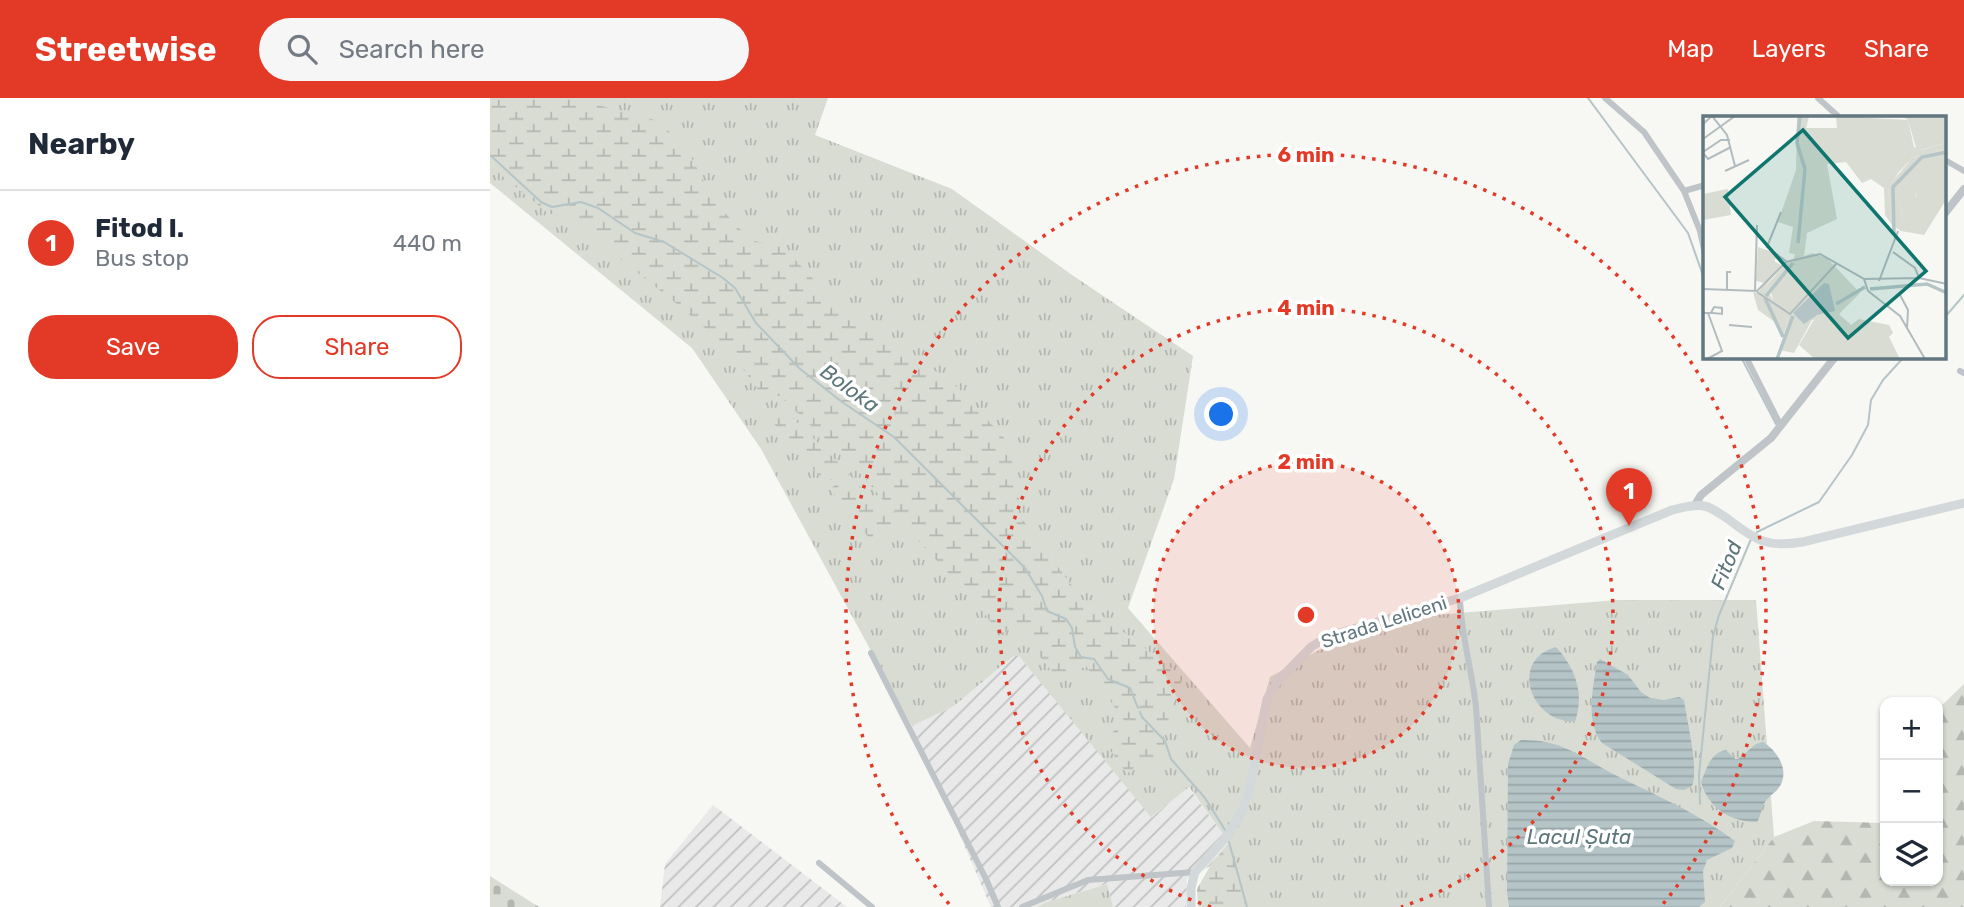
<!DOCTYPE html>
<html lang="en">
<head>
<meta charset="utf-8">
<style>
  :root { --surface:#fff; --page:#f6f6f7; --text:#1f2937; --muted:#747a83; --line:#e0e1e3; --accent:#e33a28 }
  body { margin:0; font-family:Rubik,sans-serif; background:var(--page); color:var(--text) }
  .controls { position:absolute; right:21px; bottom:21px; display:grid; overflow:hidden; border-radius:14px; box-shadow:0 2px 5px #0004 }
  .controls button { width:63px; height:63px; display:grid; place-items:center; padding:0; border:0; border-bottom:2px solid var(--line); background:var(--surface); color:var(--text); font:35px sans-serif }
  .you { position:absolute; left:732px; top:317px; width:24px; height:24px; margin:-18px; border:5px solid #fff; border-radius:50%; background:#1a73e8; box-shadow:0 0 0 10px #1a73e833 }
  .badge { display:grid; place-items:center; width:46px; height:46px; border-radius:50%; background:var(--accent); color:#fff; font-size:23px; font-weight:700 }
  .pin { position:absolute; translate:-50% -58px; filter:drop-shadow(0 2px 4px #0008) }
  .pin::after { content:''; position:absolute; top:37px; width:24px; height:21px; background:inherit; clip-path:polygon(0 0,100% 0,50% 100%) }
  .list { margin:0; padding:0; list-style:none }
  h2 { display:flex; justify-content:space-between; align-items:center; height:91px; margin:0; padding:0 28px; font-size:30px }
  h2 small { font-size:23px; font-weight:400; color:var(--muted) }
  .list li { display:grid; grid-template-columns:46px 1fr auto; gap:21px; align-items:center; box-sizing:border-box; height:105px; padding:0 28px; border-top:2px solid var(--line) }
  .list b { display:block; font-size:26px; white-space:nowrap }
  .list p { margin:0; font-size:23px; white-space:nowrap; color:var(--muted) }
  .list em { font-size:23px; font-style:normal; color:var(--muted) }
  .actions { display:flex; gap:14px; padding:21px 28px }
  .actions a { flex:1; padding:16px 0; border:2px solid var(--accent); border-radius:28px; text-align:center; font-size:24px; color:var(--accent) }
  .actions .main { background:var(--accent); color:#fff }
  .icon { flex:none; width:38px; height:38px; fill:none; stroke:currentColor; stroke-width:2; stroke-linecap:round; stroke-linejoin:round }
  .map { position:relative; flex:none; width:1474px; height:809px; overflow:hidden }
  header { display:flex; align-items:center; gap:42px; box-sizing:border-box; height:98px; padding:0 35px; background:var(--accent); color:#fff }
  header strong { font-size:33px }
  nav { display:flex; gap:38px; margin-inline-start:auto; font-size:24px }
  .search { width:490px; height:63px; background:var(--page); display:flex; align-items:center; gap:18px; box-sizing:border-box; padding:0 24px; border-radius:38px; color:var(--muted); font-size:26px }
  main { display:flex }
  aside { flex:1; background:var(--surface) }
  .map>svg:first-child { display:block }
</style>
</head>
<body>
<header>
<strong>Streetwise</strong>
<div class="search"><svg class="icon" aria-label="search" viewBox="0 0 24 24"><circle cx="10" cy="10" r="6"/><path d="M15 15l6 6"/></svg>Search here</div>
<nav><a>Map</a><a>Layers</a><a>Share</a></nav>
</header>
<main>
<aside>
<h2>Nearby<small></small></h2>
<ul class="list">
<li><span class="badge">1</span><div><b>Fitod I.</b><p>Bus stop</p></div><em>440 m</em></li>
</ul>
<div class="actions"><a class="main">Save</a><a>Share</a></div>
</aside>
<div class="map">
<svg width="1474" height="809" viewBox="0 0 1474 809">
  <defs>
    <pattern id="industrial-furrows" width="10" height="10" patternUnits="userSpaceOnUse" patternTransform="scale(1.75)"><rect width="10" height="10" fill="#e8e9e8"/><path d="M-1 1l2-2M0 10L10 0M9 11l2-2" fill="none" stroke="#bfc2c1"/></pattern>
    <pattern id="grass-tufts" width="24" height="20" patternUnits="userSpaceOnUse" patternTransform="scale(1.75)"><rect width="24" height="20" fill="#d8dcd3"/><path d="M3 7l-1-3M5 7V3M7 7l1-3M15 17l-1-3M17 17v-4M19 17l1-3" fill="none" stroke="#b3b7b0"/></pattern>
    <pattern id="forest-firs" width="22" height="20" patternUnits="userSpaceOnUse" patternTransform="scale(1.75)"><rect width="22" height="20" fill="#d8dcd3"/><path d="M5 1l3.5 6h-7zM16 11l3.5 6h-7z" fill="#b3b7b0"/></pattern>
    <pattern id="wetland-marsh" width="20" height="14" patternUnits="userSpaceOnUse" patternTransform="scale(1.75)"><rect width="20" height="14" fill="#d8dcd3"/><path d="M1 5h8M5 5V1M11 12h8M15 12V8" fill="none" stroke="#b3b7b0"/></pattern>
    <pattern id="cemetery-stones" width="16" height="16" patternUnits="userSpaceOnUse" patternTransform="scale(1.75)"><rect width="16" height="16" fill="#d8dcd3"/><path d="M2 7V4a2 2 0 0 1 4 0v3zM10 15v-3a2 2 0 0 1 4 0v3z" fill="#b3b7b0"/></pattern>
    <pattern id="water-rules" width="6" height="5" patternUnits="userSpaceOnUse" patternTransform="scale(1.75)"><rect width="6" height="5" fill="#b5c5c7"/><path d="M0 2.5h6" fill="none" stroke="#97a5a7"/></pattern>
  </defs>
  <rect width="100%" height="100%" fill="#f7f7f4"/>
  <!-- industrial -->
  <g fill="url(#industrial-furrows)">
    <path d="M 528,557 L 662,719 L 698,689 L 739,744 L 720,768 L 697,781 L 696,809 L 623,809 L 616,786 L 554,805 L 547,809 L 501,809 L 422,628 L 464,608 L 522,559 Z"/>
    <path d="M 223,707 L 357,809 L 170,809 L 175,766 Z"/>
  </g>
  <!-- grass -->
  <g fill="url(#grass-tufts)">
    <path d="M 0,0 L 338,0 L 325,37 L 462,91 L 582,177 L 703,258 L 684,381 L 638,510 L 760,650 L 780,579 L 884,522 L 1127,502 L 1266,502 L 1284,739 L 1230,809 L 757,809 L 739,744 L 699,689 L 661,719 L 528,557 L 522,559 L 464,608 L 422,628 L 271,351 L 202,250 L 0,85 Z"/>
    <path d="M 617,786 L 623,809 L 547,809 L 554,805 Z"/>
  </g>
  <!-- forest -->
  <path fill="url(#forest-firs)" d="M 1474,586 L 1474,809 L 1230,809 L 1284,739 L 1324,723 L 1395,725 L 1395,783 L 1448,783 L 1448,611 Z"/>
  <!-- wetland -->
  <g fill="url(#wetland-marsh)">
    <path d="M 0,0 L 81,0 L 165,22 L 194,46 L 225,104 L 260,142 L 293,149 L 345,204 L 464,286 L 518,344 L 529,399 L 529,417 L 595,505 L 693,579 L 674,634 L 675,659 L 664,671 L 654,660 L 637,676 L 613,642 L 635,624 L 596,568 L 569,583 L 526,527 L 511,537 L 487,506 L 423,437 L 371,376 L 290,298 L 271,296 L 238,250 L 187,206 L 83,123 L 58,115 L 0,68 Z"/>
    <path d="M 290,308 L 355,371 L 336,386 L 279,320 Z"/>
    <path d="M 359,376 L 404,427 L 383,445 L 340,391 Z"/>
    <path d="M 739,744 L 757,809 L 708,809 L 707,791 L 720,768 Z"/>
  </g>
  <!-- cemetery -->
  <path fill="url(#cemetery-stones)" d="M 0,778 L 49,809 L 0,809 Z"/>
  <!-- water -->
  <g fill="url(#water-rules)">
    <path d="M 1066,549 C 1085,570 1095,595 1085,623 C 1041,626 1018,562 1066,549 Z"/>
    <path d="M 1110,561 L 1138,577 L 1151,594 L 1160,600 L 1174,602 L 1189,599 L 1194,602 C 1197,624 1209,670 1202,688 L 1194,692 L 1186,691 L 1112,645 C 1095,624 1103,590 1107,564 Z"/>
    <path d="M 1031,642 C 1075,641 1094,662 1131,680 C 1170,699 1209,716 1245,743 L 1242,750 L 1217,762 L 1213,773 L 1215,804 L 1209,809 L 1019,809 L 1017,793 L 1018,666 L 1024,647 Z"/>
    <path d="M 1273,644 C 1288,653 1302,675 1287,692 C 1283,696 1279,698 1275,704 C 1271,710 1271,718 1267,724 C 1241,724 1218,710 1211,684 C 1217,670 1220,655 1236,652 L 1245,661 L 1248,661 L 1266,646 Z"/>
  </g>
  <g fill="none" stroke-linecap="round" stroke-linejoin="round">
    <!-- stream -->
    <g stroke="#b5c5c7" stroke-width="2">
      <path d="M 1098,0 L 1198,135 L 1215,183"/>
      <path d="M 0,57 L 51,104 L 62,109 L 91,104 L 108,110 L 145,135 L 174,144 L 233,180 L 245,190 L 266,225 L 309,270 L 352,304 L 404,339 L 535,470 L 552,498 L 557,513 L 576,521 L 582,530 L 585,549 L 591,559 L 604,561 L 618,581 L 640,590 L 648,610"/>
      <path d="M 1455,219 L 1474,197"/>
      <path d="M 1251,259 L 1286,326"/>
      <path d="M 1265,437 L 1267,434 L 1329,404 L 1362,357 L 1378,327 L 1381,302 L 1393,282 L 1414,259"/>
      <path d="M 650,614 L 652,619 L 675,643 L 681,661 L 715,700 L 735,732"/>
      <path d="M 1210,706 L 1209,677 L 1223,538 L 1229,517 L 1261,441"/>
      <path d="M 739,744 L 757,809"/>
    </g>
    <!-- minor -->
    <g stroke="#bec4c7" stroke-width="6">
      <path d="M 1115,0 L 1154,34 L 1194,93 L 1210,133 L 1215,156"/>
      <path d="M 1328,0 L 1349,19"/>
      <path d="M 1455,62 L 1474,73"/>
      <path d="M 1194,93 L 1215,87"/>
      <path d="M 1256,259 L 1291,328"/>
      <path d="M 1470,273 L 1474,275"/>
      <path d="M 970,500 C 971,537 982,572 986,609 L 999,809"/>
      <path d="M 381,555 L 496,781 L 508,809"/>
      <path d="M 329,765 L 382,809"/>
      <path d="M 532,809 L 598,782 L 705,774"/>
    </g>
    <!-- tertiary -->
    <g stroke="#bec4c7" stroke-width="8">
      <path d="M 1455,115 L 1474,91"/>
      <path d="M 1205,407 L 1211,397 L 1281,340 L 1345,259"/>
    </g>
    <!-- secondary -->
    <path stroke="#d3d9db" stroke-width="9" d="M 701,809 L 701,790 L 705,774 L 737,738 L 752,714 L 761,684 L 777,601 L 788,583 L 821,549 L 839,538 L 970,500 L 1182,412 C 1192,410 1203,406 1214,408 C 1223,410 1230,416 1238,421 C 1265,442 1277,450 1312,444 L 1474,405"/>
  </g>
  <!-- distance rings -->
  <circle cx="816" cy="517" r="153" fill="#e33a28" fill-opacity=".12"/>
  <g fill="none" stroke="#e33a28" stroke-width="3.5" stroke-dasharray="3.5 7">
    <circle cx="816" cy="517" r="153"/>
    <path d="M721 809A307 307 0 1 1 911 809"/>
    <path d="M459 806A460 460 0 1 1 1173 806"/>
  </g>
  <g text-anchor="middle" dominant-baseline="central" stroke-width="7" stroke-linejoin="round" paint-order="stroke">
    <!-- street labels -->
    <g font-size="19" fill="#62777f" stroke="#fff">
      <text transform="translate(894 524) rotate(-18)">Strada Leliceni</text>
    </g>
    <!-- water labels -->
    <g font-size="21" font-style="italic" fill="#5d767a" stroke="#fff">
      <text transform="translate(360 290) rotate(36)">Boloka</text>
      <text transform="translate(1236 467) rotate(-68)">Fitod</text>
      <text x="1089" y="738">Lacul Șuta</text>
    </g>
  </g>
  <!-- overview -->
  <g transform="translate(1213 18)">
    <rect width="243" height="243" fill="#f7f7f4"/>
    <path d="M 94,0 L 106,0 L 103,12 L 134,12 L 133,0 L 205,4 L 211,31 L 219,34 L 243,27 L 243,33 L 209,42 L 195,57 L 185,75 L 190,108 L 195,112 L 200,102 L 197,86 L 191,81 L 209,67 L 213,81 L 243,84 L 221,119 L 198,115 L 189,109 L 182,99 L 181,72 L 168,63 L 159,67 L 143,46 L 124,48 L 134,103 L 104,117 L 101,140 L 109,137 L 124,142 L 157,177 L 136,198 L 109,204 L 91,237 L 77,234 L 85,204 L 55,177 L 62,167 L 53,165 L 55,131 L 76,138 L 71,145 L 78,149 L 62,171 L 64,178 L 70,184 L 67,173 L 90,146 L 92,138 L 86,137 L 90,111 L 75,106 L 93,54 Z" fill="#d8dcd3"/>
    <path d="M 199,0 L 243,0 L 243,27 L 214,35 L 205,4 ZM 243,33 L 243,84 L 215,84 L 208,68 L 202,78 L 191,81 L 197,86 L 200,102 L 195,113 L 190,108 L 185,75 L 189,66 L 209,42 ZM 136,198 L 148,209 L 156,203 L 186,209 L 190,217 L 186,221 L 197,243 L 112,243 L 96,229 L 112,202 Z" fill="#d8dcd3"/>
    <path d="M 95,0 L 106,0 L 103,12 L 112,31 L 111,82 L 101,113 L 102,128 L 93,133 L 88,131 L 95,118 L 91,107 L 95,78 L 89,87 L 95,67 ZM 90,146 L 66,175 L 71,189 L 85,204 L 80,222 L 73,207 L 55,194 L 50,176 L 63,179 L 62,171 L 83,147 Z" fill="#d8dcd3"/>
    <path d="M 25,73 L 28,99 L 0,104 L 0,78 Z" fill="#d8dcd3"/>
    <path d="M 121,167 L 126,168 L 132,195 L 114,199 L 101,208 L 90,197 Z" fill="#b5c5c7"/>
    <path fill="none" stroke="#b5c5c7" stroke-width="3.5" d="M 191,118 L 190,71 L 219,41 L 244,36M 95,127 L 102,53 L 94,27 L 97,0M 167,173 L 224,168 L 244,177M 63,180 L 90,147M 62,182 L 80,221M 133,188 L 162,171M 74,243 L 90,200"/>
    <path fill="none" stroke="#b2bcbe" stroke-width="2" d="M 0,8 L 9,0 L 24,19 L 32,50M 0,23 L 32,0M 0,36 L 18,24 L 27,24M 0,37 L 5,43 L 28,31M 22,55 L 46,44M 78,96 L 64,131 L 84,146M 190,136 L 212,152 L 216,162M 161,163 L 216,162 L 244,168M 176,165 L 195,115M 0,173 L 54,175 L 83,146 L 117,138 L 161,163 L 165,175 L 197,200 L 222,243M 24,173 L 24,156 L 28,156M 52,175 L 54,109M 54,176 L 87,198 L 133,148M 196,177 L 205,194 L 204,213M 0,197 L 10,197 L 19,198 L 19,192 L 11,191 L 8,197M 26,209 L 49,211M 4,243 L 19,235 L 5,197"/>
    <path fill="#0f766e" fill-opacity="0.15" stroke="#0f766e" stroke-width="3.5" d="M 100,14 L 223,155 L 145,222 L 22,81 Z"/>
    <rect width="243" height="243" fill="none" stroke="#62777f" stroke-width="3.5"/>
  </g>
  <circle cx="816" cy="517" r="10" fill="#e33a28" stroke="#fff" stroke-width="3.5"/>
  <g font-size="21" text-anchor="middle" font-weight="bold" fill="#e33a28" stroke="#fff" stroke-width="7" stroke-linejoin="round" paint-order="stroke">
    <text x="816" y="64">6 min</text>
    <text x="816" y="217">4 min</text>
    <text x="816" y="371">2 min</text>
  </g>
</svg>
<div class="controls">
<button>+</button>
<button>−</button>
<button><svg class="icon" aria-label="layers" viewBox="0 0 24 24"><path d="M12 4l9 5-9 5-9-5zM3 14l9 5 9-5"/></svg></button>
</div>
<div class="you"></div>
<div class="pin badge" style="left:1139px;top:428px">1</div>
</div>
</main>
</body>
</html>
